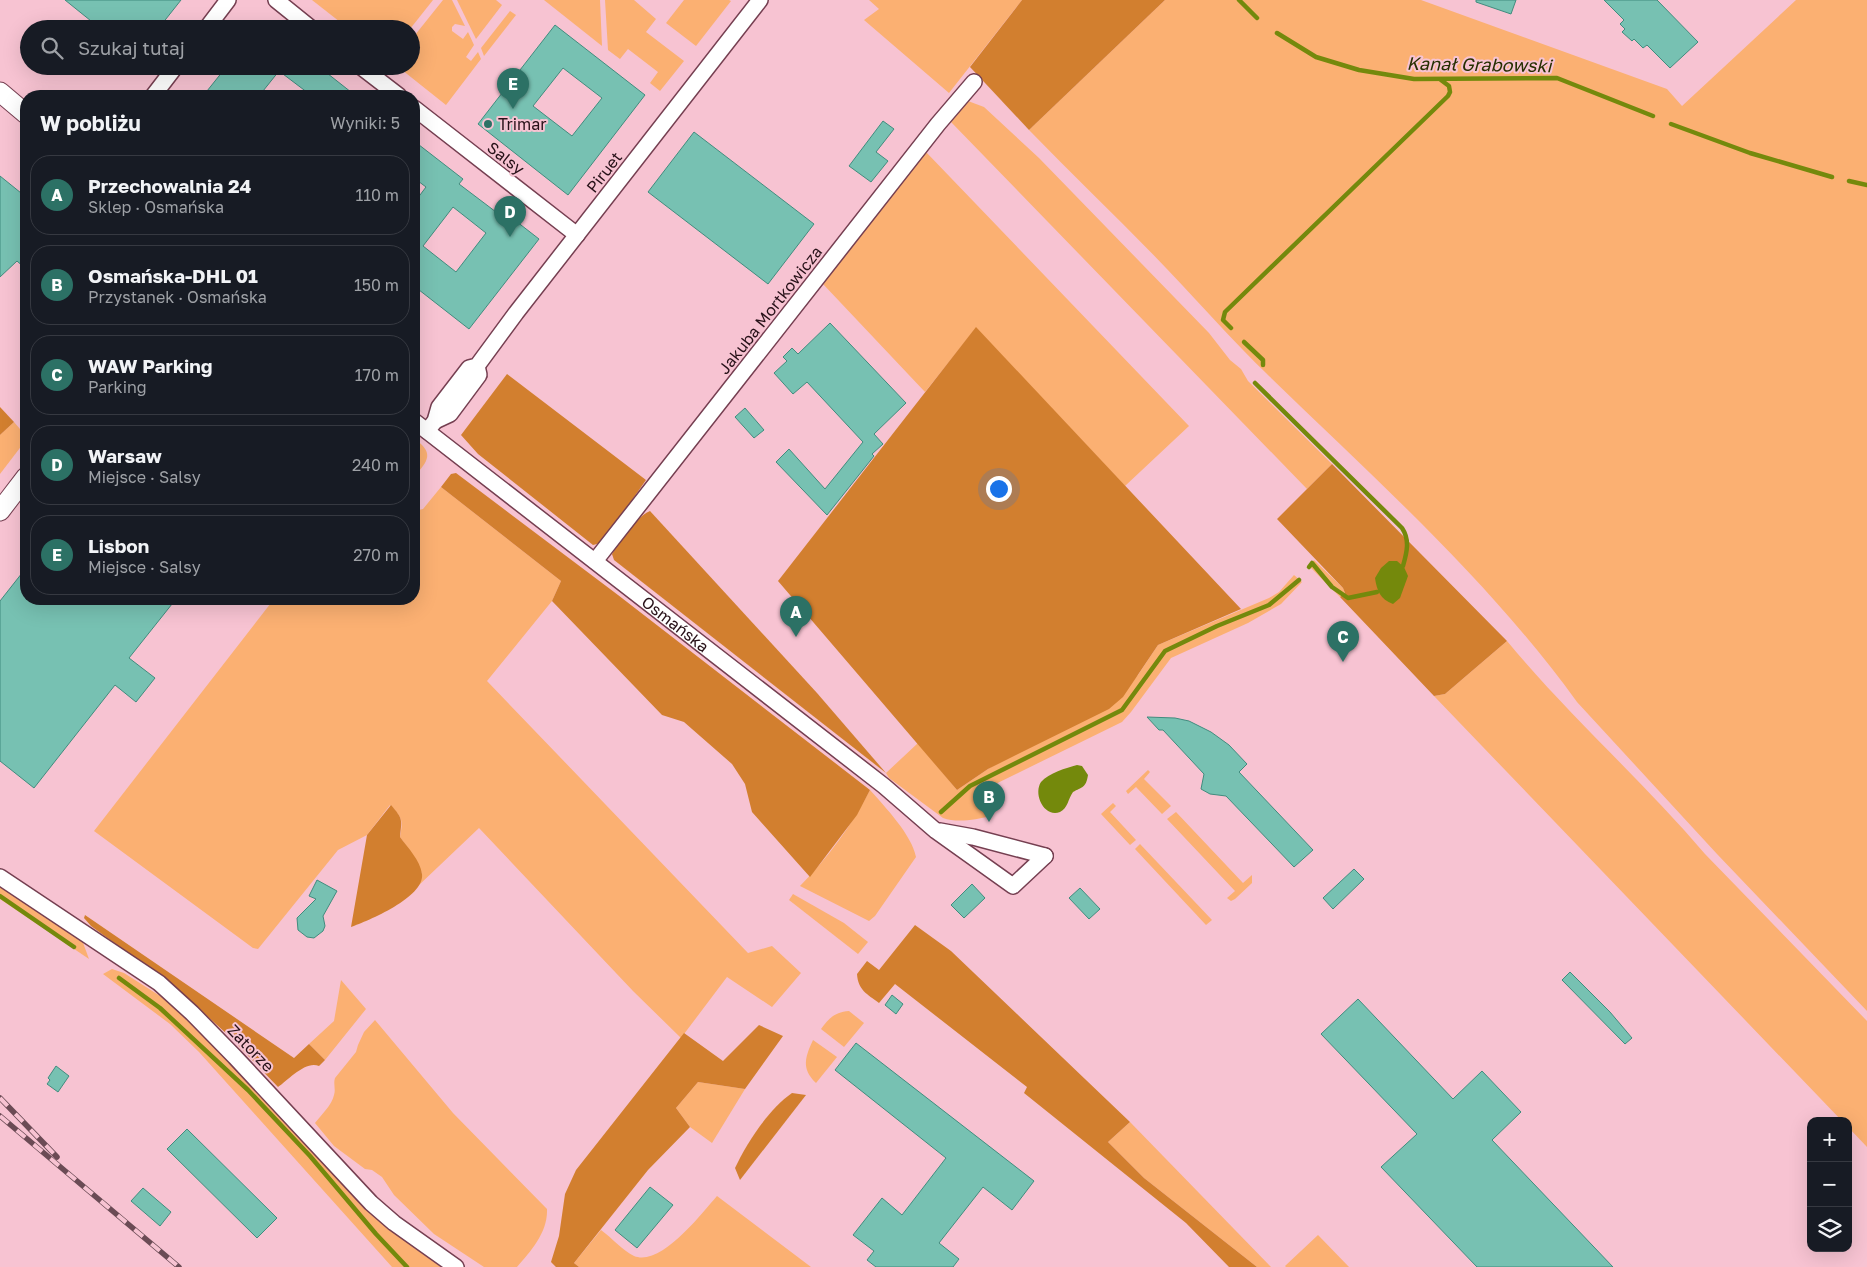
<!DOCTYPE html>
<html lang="pl">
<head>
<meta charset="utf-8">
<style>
  :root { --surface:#171b24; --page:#20242c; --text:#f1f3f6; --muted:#9ea1a6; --line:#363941; --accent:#2c7165 }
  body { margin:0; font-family:"Golos Text",sans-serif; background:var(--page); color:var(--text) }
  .controls { position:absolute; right:15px; bottom:15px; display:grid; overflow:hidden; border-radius:10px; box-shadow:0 5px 20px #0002 }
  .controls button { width:45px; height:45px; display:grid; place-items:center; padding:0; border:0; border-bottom:1px solid var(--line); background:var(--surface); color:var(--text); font:25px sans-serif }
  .you { position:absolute; left:998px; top:488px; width:18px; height:18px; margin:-12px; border:4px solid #fff; border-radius:50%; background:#1a73e8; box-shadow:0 0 0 8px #1a73e833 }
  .badge { display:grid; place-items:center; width:32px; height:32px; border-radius:50%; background:var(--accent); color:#fff; font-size:16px; font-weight:700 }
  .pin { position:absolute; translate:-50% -41px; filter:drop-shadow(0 1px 2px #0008) }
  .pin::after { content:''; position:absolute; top:26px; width:18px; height:15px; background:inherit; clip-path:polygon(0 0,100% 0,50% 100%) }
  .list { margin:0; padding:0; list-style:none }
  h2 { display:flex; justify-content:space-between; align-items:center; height:65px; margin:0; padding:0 20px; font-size:21px }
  h2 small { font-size:16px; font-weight:400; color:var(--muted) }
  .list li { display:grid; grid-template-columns:32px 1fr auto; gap:15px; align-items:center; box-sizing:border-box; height:80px; margin:0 10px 10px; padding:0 10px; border:1px solid var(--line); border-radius:20px }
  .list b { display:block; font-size:19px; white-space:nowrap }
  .list p { margin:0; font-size:16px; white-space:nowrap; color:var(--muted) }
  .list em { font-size:16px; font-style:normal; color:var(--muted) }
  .icon { flex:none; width:28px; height:28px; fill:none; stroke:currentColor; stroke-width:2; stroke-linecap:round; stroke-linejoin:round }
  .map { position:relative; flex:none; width:1867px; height:1267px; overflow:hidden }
  .search { position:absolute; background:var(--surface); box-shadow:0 5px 20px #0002; left:20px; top:20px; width:400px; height:55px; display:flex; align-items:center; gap:12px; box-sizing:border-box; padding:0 18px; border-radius:28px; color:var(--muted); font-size:19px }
  .panel { position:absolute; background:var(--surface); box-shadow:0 5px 20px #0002; left:20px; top:90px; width:400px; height:515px; border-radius:20px }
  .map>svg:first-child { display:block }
</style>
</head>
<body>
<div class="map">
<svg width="1867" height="1267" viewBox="0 0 1867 1267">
  <rect width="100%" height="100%" fill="#f7c3d2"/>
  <!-- green -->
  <g fill="#fbb072">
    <path d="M 312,0 L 433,0 L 410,29 L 349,29 Z"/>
    <path d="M 443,0 L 452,0 L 465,26 L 455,24 L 452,27 L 452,31 L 463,39 L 468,32 L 474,45 L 466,57 L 471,61 L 478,52 L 481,59 L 446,105 L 397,66 L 411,66 L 411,40 Z"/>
    <path d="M 457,0 L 496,0 L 502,5 L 476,39 Z"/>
    <path d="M 544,0 L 600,0 L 602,46 Z"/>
    <path d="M 605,0 L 634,0 L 656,19 L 646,32 L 684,61 L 660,91 L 650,83 L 658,72 L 628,49 L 620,59 L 608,50 Z"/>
    <path d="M 684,0 L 729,0 L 731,1 L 696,46 L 666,23 Z"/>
    <path d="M 869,0 L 1022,0 L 949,93 L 864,20 L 879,9 Z"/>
    <path d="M 1165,0 L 1421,0 L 1667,89 L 1682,106 L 1796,0 L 1867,0 L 1867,1011 L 1717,854 L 1577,702 C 1488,579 1374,478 1266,373 C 1237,345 1211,316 1183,286 C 1134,233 1080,183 1029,130 Z"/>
    <path d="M 510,11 L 516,15 L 484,56 L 481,48 Z"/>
    <path d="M 968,101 L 984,107 L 1039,158 L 1209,333 L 1230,360 L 1241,369 L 1248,381 L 1332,464 L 1307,489 L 951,122 Z"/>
    <path d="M 926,152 L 1189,426 L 1125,486 L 976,328 L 925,392 L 823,284 Z"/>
    <path d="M 14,422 L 26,436 L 26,440 L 0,474 L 0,435 Z"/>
    <path d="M 414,438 C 429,450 432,456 419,471 L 414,467 Z"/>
    <path d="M 441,487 L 561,581 L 552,601 L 487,681 L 748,953 L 772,946 L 801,973 L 772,1007 L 727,977 L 681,1038 L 633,991 L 479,828 L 418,886 L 422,874 L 416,860 L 400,837 C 403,820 403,819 390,805 L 367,835 L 338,850 L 258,949 L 253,948 L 94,831 L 274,599 L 414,599 L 414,511 L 423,509 Z"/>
    <path d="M 1314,560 L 1343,588 L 1345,593 L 1340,597 L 1309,566 Z"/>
    <path d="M 1294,575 L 1302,582 L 1281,604 L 1248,623 L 1171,658 L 1131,712 L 1122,722 L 975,794 L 990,816 C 976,820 956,823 943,818 L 889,778 L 886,773 L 918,743 L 957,790 L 988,769 L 1138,675 L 1158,645 L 1269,598 L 1279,592 Z"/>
    <path d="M 1507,641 C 1569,716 1642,780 1705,854 L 1867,1021 L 1867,1147 L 1848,1127 L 1848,1121 L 1842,1121 L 1434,696 L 1445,694 Z"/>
    <path d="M 1148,770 L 1150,772 L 1144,779 L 1171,806 L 1162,814 L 1136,787 L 1128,794 L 1126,791 Z"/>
    <path d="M 870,790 C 885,807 912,835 916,857 L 875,916 L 869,921 L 800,886 C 827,859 852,825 870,790 Z"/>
    <path d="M 1113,803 L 1116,806 L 1110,812 L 1136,840 L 1130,845 L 1101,814 Z"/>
    <path d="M 1176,812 L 1243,883 L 1252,875 L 1252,883 L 1235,899 L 1231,901 L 1227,898 L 1235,891 L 1167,819 Z"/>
    <path d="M 1140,844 L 1212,920 L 1206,925 L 1135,849 Z"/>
    <path d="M 0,885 L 82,940 L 89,959 L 0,899 Z"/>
    <path d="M 793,894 L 844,923 L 868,942 L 858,954 L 789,900 Z"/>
    <path d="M 112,969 L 124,973 L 168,1001 L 263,1096 L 350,1192 L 394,1233 L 441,1267 L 392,1267 L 199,1052 L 170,1024 L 103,974 Z"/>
    <path d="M 341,980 L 366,1009 L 325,1060 L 309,1044 L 334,1021 Z"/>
    <path d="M 849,1011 L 864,1023 L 844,1047 L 821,1029 C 829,1018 835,1012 849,1011 Z"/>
    <path d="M 375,1020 L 453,1113 L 547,1209 C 548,1232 531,1251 517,1267 L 484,1267 L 434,1234 L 394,1195 L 382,1177 L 372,1170 L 365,1169 L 334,1146 L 315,1123 C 321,1115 332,1105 334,1095 C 336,1089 333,1084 335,1078 L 356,1052 L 358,1045 L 364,1032 Z"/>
    <path d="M 813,1040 L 837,1057 L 816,1083 C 801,1069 805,1057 813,1040 Z"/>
    <path d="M 698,1082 L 745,1089 L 712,1143 L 690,1127 L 676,1108 Z"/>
    <path d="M 1130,1122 L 1271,1267 L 1257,1267 L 1144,1178 L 1108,1142 Z"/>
    <path d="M 717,1196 L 811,1267 L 579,1267 L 574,1263 L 601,1230 C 612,1238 622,1250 634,1256 C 661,1267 701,1214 717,1196 Z"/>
    <path d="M 1318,1235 L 1349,1267 L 1286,1267 L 1285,1266 Z"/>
  </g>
  <!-- forest -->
  <g fill="#d27f2f">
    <path d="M 1022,0 L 1165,0 L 1029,130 L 970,67 Z"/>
    <path d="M 976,327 L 1241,609 L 1158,645 L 1123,697 L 1109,709 L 988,769 L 957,790 L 778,581 Z"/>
    <path d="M 507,374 L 646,480 L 632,500 L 635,502 C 626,513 606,544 593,545 L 478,454 L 461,435 Z"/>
    <path d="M 0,407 L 14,422 L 0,435 Z"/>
    <path d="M 1332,464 L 1507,641 L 1445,694 L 1434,696 L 1340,597 L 1345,593 L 1343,588 L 1277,519 Z"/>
    <path d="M 456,473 L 618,595 L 870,790 L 857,815 L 810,877 L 752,812 L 745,784 L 732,764 L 684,722 L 662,715 L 552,601 L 561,581 L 441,487 L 451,474 Z"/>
    <path d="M 650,511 L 817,693 L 886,773 L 614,560 L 612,554 C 620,541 637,516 650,511 Z"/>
    <path d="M 391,805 C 403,819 402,819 400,837 C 408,848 420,860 422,874 C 425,897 368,921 351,927 L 367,835 Z"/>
    <path d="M 85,915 L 294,1058 L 309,1044 L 325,1060 L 319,1066 C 306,1060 288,1080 278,1087 L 228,1035 L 176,988 L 91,926 L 84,918 Z"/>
    <path d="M 915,925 L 951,951 L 1130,1122 L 1108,1142 L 1144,1178 L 1257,1267 L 1229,1267 L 1186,1223 L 1024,1093 L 1027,1087 L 895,984 L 879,1003 C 867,994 858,990 857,974 L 867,961 L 879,970 Z"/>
    <path d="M 759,1025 L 783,1036 L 745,1089 L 698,1082 L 676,1108 L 690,1127 L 648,1170 L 574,1263 L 579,1267 L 556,1267 L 551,1262 L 559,1236 L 565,1194 L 576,1170 L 684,1033 L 723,1061 Z"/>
    <path d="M 792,1093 L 806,1095 L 740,1180 L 735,1168 C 747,1142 769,1109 792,1093 Z"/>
  </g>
  <!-- water -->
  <g fill="#74890c">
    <path d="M 1389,561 L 1397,561 L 1404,567 L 1408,576 L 1400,598 L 1393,604 C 1380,599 1377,591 1375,578 L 1381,568 Z"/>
    <path d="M 1077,765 L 1082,766 L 1088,775 C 1086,788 1082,787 1073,792 C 1068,799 1068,808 1060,812 C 1044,818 1033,794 1041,782 C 1049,773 1066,768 1077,765 Z"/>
  </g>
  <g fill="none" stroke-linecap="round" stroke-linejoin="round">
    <!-- stream -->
    <g stroke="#74890c" stroke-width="4.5">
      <path d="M 1239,0 L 1257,18"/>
      <path d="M 1277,33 L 1316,57 L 1359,70 L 1414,79 L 1557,78 L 1653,116"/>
      <path d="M 1671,124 L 1750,153 L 1832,177"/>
      <path d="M 1849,181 L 1867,185"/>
      <path d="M 1231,328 L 1223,320 L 1225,312 L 1448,96 L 1450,92 L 1449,86 L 1441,80"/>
      <path d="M 1244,342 L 1263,360 L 1263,365"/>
      <path d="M 1255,383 L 1402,528 C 1410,540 1407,552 1403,566"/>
      <path d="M 1309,567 L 1312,563 L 1332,587 L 1348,598 L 1377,592"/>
      <path d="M 941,812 L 970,786 L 1122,710 L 1165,651 L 1217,626 L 1269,605 L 1299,580"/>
      <path d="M 0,896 L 74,947"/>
      <path d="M 119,978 L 160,1008 L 248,1090 L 310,1156 L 376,1234 L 407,1267"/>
    </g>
  </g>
  <!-- building -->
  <g fill="#77c1b2" stroke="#418c7e" fill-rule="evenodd">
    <path d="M 65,0 L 181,0 L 158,29 L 101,29 Z"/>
    <path d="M 1476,0 L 1516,0 L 1511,14 L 1476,2 Z"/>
    <path d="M 1604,0 L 1657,0 L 1698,42 L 1670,68 L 1647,45 L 1643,48 L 1634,39 L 1632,41 L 1622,32 L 1625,29 L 1620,24 L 1624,20 Z"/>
    <path d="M 555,25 L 645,95 L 568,195 L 478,124 ZM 563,68 L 602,98 L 572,136 L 533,106 Z"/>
    <path d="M 227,66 L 318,66 L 356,96 L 312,96 L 279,71 L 259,96 L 203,96 Z"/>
    <path d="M 883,121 L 894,129 L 876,152 L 888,161 L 871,182 L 849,166 Z"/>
    <path d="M 694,132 L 814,224 L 768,284 L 648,192 Z"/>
    <path d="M 414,141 L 463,179 L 459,184 L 500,215 L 503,211 L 539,239 L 469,329 L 414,286 L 414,203 L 426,187 L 414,178 ZM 453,207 L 486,233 L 456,272 L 423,246 Z"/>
    <path d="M 0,176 L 26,197 L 26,269 L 17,261 L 0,277 Z"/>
    <path d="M 830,323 L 906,403 L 874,434 L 883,444 L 872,454 L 874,456 L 827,515 L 776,462 L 789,449 L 825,489 L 863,442 L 807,382 L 793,394 L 774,373 L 787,361 L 783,357 L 792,348 L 798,354 Z"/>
    <path d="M 745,408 L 764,430 L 754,438 L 735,417 Z"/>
    <path d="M 26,568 L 26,599 L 176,599 L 129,658 L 155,678 L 136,702 L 115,685 L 34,788 L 0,761 L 0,601 Z"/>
    <path d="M 1147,717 L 1175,718 L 1189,721 L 1211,732 L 1229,745 L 1247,764 L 1239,772 L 1313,850 L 1294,867 L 1226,796 L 1210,794 L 1201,789 L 1204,774 L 1163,730 L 1159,730 Z"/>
    <path d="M 1354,869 L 1364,879 L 1333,909 L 1323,898 Z"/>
    <path d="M 317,880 L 337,891 L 323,916 L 325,926 L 323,931 L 314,938 L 307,937 L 298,930 L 297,918 L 316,899 L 309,896 Z"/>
    <path d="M 972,884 L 985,898 L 964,918 L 951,905 Z"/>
    <path d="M 1080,888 L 1100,909 L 1089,919 L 1069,898 Z"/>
    <path d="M 1570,972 L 1610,1012 L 1632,1038 L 1625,1044 L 1562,980 Z"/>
    <path d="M 892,995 L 903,1004 L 896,1014 L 885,1005 Z"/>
    <path d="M 1358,999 L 1453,1099 L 1482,1071 L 1521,1112 L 1492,1140 L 1613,1267 L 1477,1267 L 1381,1167 L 1417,1134 L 1321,1034 Z"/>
    <path d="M 856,1043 L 1034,1181 L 1012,1210 L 983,1187 L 939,1243 L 959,1259 L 953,1267 L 876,1267 L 867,1260 L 874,1251 L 853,1235 L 882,1198 L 902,1215 L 946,1158 L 835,1070 Z"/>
    <path d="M 56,1066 L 69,1076 L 58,1092 L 47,1084 L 50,1080 L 48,1078 Z"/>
    <path d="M 187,1129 L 277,1218 L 257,1238 L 167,1149 Z"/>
    <path d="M 650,1187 L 673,1205 L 637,1248 L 615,1230 Z"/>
    <path d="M 143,1188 L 171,1212 L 160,1226 L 131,1201 Z"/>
  </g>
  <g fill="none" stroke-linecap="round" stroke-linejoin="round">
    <!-- minor casing -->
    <g stroke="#753f51" stroke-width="18">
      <g id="minor">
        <path d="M 276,0 L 312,29"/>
        <path d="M 206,29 L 228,0"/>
        <path d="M 360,66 L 399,96"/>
        <path d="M 153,96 L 176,66"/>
        <path d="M 414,108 L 577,235"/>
        <path id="s1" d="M 414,421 L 884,786 L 936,831 L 1013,886 L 1045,856"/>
        <path d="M 435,421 L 450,414 L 479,375 L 477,366"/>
        <path d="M 427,431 L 435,421 L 439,407 L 469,368 L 477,366 L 516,313 L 760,0"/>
        <path d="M 595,561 L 938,124 L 974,82"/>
        <path d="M 940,831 L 973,837 L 1045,856"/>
        <path d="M 0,877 L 159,983 L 192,1013 L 235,1057 L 371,1203 L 394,1223 L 456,1267"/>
      </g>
    </g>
    <!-- tertiary casing -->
    <g stroke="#753f51" stroke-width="21">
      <g id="tertiary">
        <path d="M 0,92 L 26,114"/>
        <path d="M 0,511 L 26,477"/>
      </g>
    </g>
    <!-- minor -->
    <use href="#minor" stroke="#fff" stroke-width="15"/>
    <!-- tertiary -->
    <use href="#tertiary" stroke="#fff" stroke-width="19"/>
    <!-- rail casing -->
    <g stroke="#6b4b55" stroke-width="5.5">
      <g id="rail">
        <path d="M 0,1098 L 57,1157"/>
        <path d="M 0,1116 L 179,1267"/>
      </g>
    </g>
    <!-- rail -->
    <use href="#rail" stroke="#f7c3d2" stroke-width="4" stroke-dasharray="11" stroke-linecap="butt"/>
  </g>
  <!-- markers -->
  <circle fill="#2c7165" stroke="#f7c3d2" stroke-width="2" cx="488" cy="124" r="5"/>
  <g text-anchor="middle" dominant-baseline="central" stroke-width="4" stroke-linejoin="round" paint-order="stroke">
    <!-- poi labels -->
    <g font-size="16" fill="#271118" stroke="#f7c3d2" text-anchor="start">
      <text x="498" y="124">Trimar</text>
    </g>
    <!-- street labels -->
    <g font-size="16" fill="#271118" stroke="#f7c3d2">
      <text transform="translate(506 158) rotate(38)">Salsy</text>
      <text transform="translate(604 172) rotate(-52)">Piruet</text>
      <text transform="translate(770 310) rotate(-52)">Jakuba Mortkowicza</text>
      <text stroke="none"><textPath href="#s1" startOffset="331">Osmańska</textPath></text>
      <text transform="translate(251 1048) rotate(46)">Zatorze</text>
    </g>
    <!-- water labels -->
    <g font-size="18" font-style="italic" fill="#262f01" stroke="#f7c3d2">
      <text transform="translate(1479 64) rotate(1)">Kanał Grabowski</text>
    </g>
  </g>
</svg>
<div class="controls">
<button>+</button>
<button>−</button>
<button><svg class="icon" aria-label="layers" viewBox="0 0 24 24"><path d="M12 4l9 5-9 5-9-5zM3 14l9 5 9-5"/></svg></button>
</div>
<div class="you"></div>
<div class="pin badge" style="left:796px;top:637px">A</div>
<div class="pin badge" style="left:989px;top:822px">B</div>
<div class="pin badge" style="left:1343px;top:662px">C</div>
<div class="pin badge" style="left:510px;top:237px">D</div>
<div class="pin badge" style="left:513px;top:109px">E</div>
<div class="search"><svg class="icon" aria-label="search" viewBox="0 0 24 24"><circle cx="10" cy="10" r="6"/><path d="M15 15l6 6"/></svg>Szukaj tutaj</div>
<section class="panel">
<h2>W pobliżu<small>Wyniki: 5</small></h2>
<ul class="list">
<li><span class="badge">A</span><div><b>Przechowalnia 24</b><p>Sklep · Osmańska</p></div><em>110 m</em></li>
<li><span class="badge">B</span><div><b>Osmańska-DHL 01</b><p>Przystanek · Osmańska</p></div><em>150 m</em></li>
<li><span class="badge">C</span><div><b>WAW Parking</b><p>Parking</p></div><em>170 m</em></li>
<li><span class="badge">D</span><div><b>Warsaw</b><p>Miejsce · Salsy</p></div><em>240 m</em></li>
<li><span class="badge">E</span><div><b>Lisbon</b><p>Miejsce · Salsy</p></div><em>270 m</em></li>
</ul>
</section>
</div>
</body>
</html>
